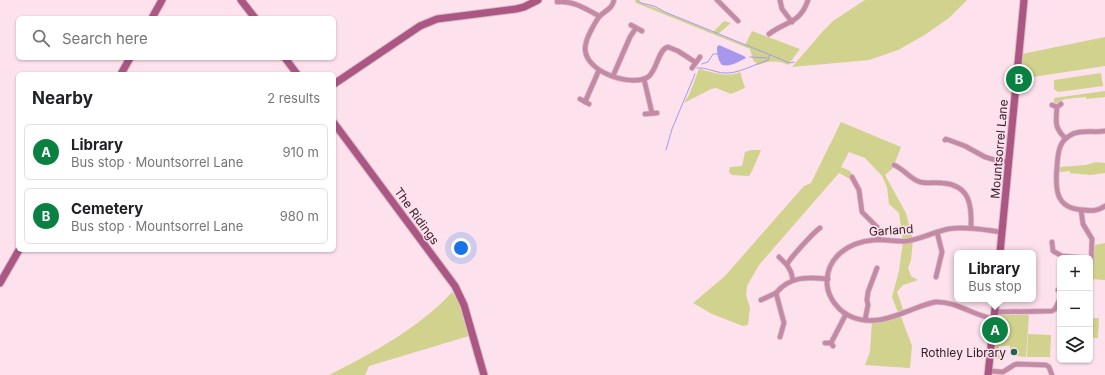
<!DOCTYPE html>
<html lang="en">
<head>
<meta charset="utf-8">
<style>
  :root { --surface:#fff; --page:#f2f2f2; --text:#202124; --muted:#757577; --line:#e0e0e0; --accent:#0b8043 }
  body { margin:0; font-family:Inter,sans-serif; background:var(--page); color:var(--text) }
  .controls { position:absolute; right:12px; bottom:12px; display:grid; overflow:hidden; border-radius:6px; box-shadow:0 1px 3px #0004 }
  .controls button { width:36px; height:36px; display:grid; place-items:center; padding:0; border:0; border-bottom:1px solid var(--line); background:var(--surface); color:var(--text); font:20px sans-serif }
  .you { position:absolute; left:461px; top:248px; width:14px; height:14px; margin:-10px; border:3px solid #fff; border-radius:50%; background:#1a73e8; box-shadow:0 0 0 6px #1a73e833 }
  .badge { display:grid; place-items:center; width:26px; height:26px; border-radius:50%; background:var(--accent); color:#fff; font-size:13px; font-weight:700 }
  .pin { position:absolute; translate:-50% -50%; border:2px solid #fff; box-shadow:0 1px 4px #0006 }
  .popup { position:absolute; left:954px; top:250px; width:82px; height:52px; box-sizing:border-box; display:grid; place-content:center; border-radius:6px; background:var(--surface); filter:drop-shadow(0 1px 3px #0005); font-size:13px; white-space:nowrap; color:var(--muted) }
  .popup b { font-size:15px; color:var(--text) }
  .popup::after { content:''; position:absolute; left:50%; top:100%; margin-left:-8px; border:8px solid transparent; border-top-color:var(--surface) }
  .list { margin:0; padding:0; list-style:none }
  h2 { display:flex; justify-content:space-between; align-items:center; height:52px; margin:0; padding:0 16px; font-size:17px }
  h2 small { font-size:13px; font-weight:400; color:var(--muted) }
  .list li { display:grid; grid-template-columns:26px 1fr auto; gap:12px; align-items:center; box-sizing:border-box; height:56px; margin:0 8px 8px; padding:0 8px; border:1px solid var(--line); border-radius:6px }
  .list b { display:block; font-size:15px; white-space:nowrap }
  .list p { margin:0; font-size:13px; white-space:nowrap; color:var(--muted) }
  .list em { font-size:13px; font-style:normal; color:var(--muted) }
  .icon { flex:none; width:22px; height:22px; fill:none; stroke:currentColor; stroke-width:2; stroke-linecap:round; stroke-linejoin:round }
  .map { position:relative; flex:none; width:1105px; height:375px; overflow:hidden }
  .search { position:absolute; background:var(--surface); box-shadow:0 1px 3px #0004; left:16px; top:16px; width:320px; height:44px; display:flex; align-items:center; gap:10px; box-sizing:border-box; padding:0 14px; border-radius:6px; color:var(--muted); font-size:15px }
  .panel { position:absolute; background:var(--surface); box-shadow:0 1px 3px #0004; left:16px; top:72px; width:320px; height:180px; border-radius:6px }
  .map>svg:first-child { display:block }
</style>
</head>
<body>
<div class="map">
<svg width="1105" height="375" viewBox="0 0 1105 375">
  <rect width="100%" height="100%" fill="#fde1ed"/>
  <!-- green -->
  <g fill="#d0d28d">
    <path d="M 635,0 L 638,0 C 642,6 653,5 660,10 L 713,32 L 724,21 L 731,23 L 718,34 L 745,45 L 752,31 L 800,49 L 788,65 C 777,60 769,61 758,65 L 753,60 L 750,49 L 636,3 Z"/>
    <path d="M 865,0 L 967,0 L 949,18 L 923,36 L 898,50 L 869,60 L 792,67 L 824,30 L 833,21 Z"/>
    <path d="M 1105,37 L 1105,66 L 1020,79 L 1022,54 Z"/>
    <path d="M 699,69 C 713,72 726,78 740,72 L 745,88 L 731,94 L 716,88 L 711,89 L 684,103 L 689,95 Z"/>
    <path d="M 1101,73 L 1103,86 L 1058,92 L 1054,89 L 1054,80 Z"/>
    <path d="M 1105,91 L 1105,97 L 1086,99 L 1086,97 L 1065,99 L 1056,103 L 1054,102 L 1054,98 Z"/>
    <path d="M 841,122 L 901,147 L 893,168 L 885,175 L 906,213 L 913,240 L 911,260 L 908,268 L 911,276 L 918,280 L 903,285 L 897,292 L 904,312 L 900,314 L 912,346 L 910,368 L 865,365 L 870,352 L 872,321 L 899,315 L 892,297 L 899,271 L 903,241 L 899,213 L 889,204 L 887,187 L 882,176 L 865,158 L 849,152 L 841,167 L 850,171 L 853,176 L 850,179 L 839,173 L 759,265 L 747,286 L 746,295 L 750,308 L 748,325 L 743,326 L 712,314 L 693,303 L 725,276 L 804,186 L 811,183 Z"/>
    <path d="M 751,150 L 761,150 L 752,171 L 749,176 L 732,175 L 729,172 L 730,167 L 742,166 L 745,152 Z"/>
    <path d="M 1096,162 L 1105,163 L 1105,173 L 1090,175 L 1070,173 L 1070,171 L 1059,172 L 1059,167 L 1086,165 Z"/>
    <path d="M 1105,243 L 1105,280 L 1091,279 L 1095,245 Z"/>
    <path d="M 452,292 L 458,301 L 469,336 L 369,366 L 365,375 L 329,375 C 371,354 421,327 452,292 Z"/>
    <path d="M 998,315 L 1029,315 L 1026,357 L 1017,356 L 1016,348 L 1010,349 L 1010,346 L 999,346 L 998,355 L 1002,356 L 998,359 L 994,359 Z"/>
    <path d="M 1090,318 L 1099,318 L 1098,338 L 1090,338 Z"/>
    <path d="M 1028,334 L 1051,335 L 1050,357 L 1027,357 Z"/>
  </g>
  <!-- water -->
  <path fill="#a699ed" d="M 719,45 L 744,56 L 746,58 C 738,62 731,67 722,65 C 718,61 717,53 717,47 Z"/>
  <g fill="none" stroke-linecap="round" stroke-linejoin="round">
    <!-- stream -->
    <g stroke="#a699ed" stroke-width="1">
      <path d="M 638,0 L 641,3 L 654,6 L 665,12 L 790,63 L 794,62"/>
      <path d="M 750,57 L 767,58"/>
      <path d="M 702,64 L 708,62 L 713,54 L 718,54"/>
      <path d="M 697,68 C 706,67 716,73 725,73 C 737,74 756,64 768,60 L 770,55"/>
      <path d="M 666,150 L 672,129 L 695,74"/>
    </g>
    <!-- street casing -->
    <g stroke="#d9bdc9" stroke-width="6">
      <g id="street">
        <path d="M 614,0 C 612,9 606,10 600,16 C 596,20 587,37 586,43 C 578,70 630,88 648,77 C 657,71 658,49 668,47 L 678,51 L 695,62"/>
        <path d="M 717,0 L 738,21"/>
        <path d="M 780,0 L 782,9 L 792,22"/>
        <path d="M 557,2 C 573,0 586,9 599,16"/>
        <path d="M 631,25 L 642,31"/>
        <path d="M 769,34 C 786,21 800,24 808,0"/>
        <path d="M 692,68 L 700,57"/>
        <path d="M 613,76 L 630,37 L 636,28"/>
        <path d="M 644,79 L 652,113"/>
        <path d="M 580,99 L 589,104"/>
        <path d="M 585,102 L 599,70"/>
        <path d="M 1052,105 L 1057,107 L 1061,104"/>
        <path d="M 1057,107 C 1056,122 1054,127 1065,138"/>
        <path d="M 645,114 L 657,113"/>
        <path d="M 1105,131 C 1094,133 1079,129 1069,136 C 1058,143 1058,155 1057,166 C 1055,189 1055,209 1084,210 C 1092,211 1098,211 1105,206"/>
        <path d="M 945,140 L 946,139 L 965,146 L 985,157 L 995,160 L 1009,162"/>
        <path d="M 894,165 C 904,169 910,179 920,182 C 927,184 934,182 942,183 C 970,185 972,205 971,228"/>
        <path d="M 852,177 L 859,190 L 862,212 L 877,227 L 879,240"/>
        <path d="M 1081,210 L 1083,224 L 1092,239 L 1091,264"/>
        <path d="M 1052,242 L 1053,251 L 1062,256 L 1085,258"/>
        <path d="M 779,257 L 787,265"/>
        <path d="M 936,277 L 942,252 L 937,232"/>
        <path d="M 793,280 L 791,272 L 787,265 C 788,260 815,231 820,228"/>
        <path d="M 1058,290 L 1060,291"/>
        <path d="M 761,300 L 776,293"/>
        <path d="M 995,312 L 1052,311 L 1055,309 L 1060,299"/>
        <path d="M 994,319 C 975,316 955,301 936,302 C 929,303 922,306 916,308 C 895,316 874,326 852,317 C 839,312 828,298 827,284 C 826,257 849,242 874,240 C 885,239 896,242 907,241 C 921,239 934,232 948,229 C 965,226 984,230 1002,232"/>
        <path d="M 865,320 L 868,305 L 867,300 L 868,292 L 877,268"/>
        <path d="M 780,337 L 784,323 L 776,293 C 790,276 807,277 828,279"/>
        <path d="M 825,343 L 831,343 L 833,346"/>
        <path d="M 831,343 L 846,314"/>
        <path d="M 989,371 L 1003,372 L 1014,365 L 1017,364 L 1046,365 L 1049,367 L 1052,375"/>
      </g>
    </g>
    <!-- secondary casing -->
    <g stroke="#d9bdc9" stroke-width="9">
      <g id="secondary">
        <path d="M 241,0 L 255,18"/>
        <path d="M 152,18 L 162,0"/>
        <path d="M 285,58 L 297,74"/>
        <path d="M 121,74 L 130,58"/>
        <path d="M 334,84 L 420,26 L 437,19 L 516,9 L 524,7 L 538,0"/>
        <path d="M 334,123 L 455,286 L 464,305 L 484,375"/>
        <path d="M 1000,253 L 1024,0"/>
        <path d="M 0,283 L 19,250"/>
        <path d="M 988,375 L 996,299"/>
      </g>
    </g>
    <!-- street -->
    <use href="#street" stroke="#c489a4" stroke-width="4.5"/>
    <!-- secondary -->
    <use href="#secondary" stroke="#ac5783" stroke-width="7"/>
  </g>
  <!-- markers -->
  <circle fill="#24634f" stroke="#fde1ed" stroke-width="1.5" cx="1014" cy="352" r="4"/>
  <g text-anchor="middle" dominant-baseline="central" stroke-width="3" stroke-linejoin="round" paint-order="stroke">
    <!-- street labels -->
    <g font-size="12" fill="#341b27" stroke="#fde1ed">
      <text transform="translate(999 149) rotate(-85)">Mountsorrel Lane</text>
      <text transform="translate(417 216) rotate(54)">The Ridings</text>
      <text transform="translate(891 230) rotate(-4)">Garland</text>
    </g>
    <!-- poi labels -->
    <g font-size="12" fill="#341b27" stroke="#fde1ed" text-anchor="end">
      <text x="1006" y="352">Rothley Library</text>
    </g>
  </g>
</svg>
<div class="controls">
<button>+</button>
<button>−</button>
<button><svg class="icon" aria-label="layers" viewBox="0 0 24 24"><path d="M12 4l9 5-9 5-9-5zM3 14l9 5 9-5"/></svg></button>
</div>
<div class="you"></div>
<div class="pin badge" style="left:995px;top:330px">A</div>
<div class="popup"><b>Library</b>Bus stop</div>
<div class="pin badge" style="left:1019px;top:79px">B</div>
<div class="search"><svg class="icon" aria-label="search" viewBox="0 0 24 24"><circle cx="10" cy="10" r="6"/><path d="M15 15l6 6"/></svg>Search here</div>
<section class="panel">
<h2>Nearby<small>2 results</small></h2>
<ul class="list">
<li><span class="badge">A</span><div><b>Library</b><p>Bus stop · Mountsorrel Lane</p></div><em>910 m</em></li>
<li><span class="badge">B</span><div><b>Cemetery</b><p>Bus stop · Mountsorrel Lane</p></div><em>980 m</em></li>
</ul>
</section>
</div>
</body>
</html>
